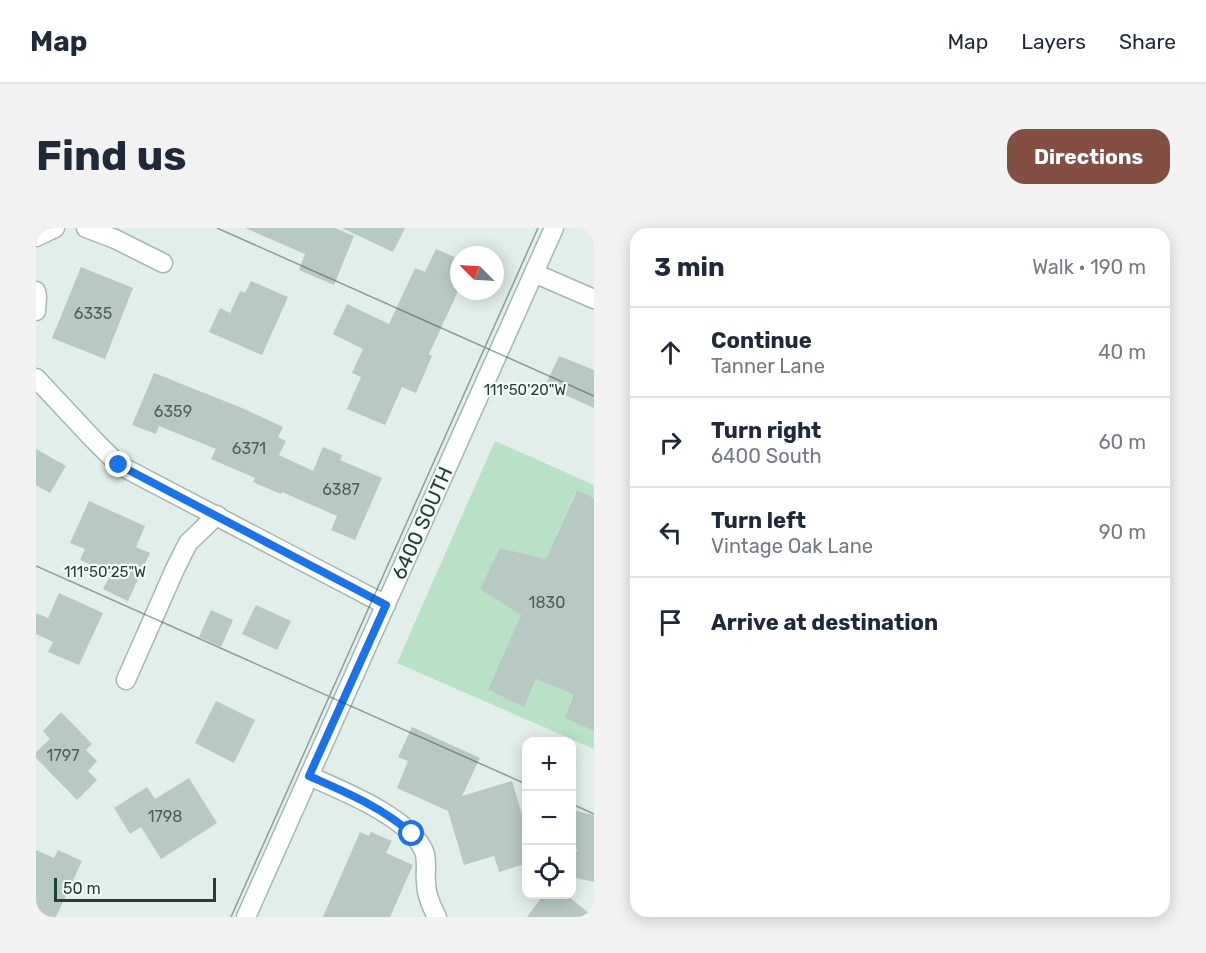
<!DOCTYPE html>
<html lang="en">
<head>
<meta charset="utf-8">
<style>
  :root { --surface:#fff; --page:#f2f2f3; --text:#1f2937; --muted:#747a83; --line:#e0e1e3; --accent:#834f43 }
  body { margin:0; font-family:Rubik,sans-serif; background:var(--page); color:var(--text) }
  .controls { position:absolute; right:18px; bottom:18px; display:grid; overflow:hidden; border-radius:12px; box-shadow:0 3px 15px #0003 }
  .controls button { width:54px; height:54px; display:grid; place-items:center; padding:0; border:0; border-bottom:2px solid var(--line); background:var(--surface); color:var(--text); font:30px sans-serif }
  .compass { position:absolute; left:414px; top:18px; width:54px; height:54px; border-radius:50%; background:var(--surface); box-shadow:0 3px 15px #0003; rotate:294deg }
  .scale { position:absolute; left:18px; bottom:15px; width:162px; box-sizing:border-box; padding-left:6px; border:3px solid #204138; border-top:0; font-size:16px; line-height:21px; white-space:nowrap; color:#204138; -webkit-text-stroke:4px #f3faf7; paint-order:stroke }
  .stop { position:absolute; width:18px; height:18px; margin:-14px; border:4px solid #1a73e8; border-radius:50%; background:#fff }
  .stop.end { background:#1a73e8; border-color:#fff; box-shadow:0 2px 6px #0008 }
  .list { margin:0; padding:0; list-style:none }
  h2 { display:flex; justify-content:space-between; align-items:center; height:78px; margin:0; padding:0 24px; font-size:26px }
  h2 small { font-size:20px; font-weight:400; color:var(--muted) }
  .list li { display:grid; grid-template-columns:39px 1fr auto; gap:18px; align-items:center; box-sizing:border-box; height:90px; padding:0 24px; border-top:2px solid var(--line) }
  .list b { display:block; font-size:22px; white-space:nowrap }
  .list p { margin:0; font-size:20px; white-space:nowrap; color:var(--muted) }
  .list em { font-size:20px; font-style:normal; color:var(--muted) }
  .icon { flex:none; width:33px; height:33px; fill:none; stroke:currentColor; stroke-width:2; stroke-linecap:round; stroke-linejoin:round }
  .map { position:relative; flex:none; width:558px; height:689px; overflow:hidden; border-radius:18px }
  header { display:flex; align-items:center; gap:36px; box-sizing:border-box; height:84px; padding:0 30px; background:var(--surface); border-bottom:2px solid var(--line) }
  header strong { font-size:28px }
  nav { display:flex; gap:33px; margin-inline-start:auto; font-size:21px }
  .intro { display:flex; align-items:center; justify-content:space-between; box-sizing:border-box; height:144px; padding:0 36px }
  h1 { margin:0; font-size:42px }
  .button { padding:15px 27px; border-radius:18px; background:var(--accent); color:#fff; font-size:21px; font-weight:700 }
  main { display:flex; gap:36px; padding:0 36px }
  aside { flex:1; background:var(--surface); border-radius:18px; box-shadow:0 3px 15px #0003 }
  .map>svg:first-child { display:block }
</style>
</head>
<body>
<header>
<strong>Map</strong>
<nav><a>Map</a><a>Layers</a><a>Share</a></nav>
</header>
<div class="intro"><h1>Find us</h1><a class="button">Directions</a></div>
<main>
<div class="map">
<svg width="558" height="689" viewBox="0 0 558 689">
  <rect width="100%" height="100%" fill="#e2eee9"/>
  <!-- green -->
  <path fill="#b9e1c5" d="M 459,213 L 558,257 L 558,270 L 540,263 L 510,331 L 464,320 L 445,361 L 485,387 L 453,463 L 488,478 L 500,451 L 538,467 L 528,490 L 558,503 L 558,521 L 361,435 Z"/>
  <!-- building -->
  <g fill="#b7c9c2">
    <path d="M 209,0 L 299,0 L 318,8 L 298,57 L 263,42 L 269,26 Z"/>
    <path d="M 306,0 L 369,0 L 357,24 Z"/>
    <path d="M 400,21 L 423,31 L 423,61 L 393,126 L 396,128 L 380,165 L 366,159 L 349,197 L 311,181 L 325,149 L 316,145 L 327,121 L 297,106 L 311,76 L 353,96 L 379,40 L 389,44 Z"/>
    <path d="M 45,39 L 97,60 L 69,131 L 16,110 Z"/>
    <path d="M 215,53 L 252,69 L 226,127 L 173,104 L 184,80 L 194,85 L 204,63 L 209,65 Z"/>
    <path d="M 523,128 L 558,142 L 558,180 L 509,158 Z"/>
    <path d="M 118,145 L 206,180 L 247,199 L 242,209 L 250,213 L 243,227 L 277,243 L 287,219 L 306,227 L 304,232 L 346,250 L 319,312 L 295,302 L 301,288 L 246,264 L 245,266 L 217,254 L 219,250 L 175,231 L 180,221 L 123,198 L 120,206 L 96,197 Z"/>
    <path d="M 0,221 L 30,238 L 14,265 L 0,257 Z"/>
    <path d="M 541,262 L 558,270 L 558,503 L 528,490 L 538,467 L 500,451 L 488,479 L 452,462 L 485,387 L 444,361 L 464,320 L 510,331 Z"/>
    <path d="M 53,273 L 109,298 L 100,319 L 114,325 L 92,373 L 67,361 L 75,346 L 44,332 L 49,321 L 34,315 Z"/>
    <path d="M 23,365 L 67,385 L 43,437 L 12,424 L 17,414 L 0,406 L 0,385 L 12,390 Z"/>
    <path d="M 220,377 L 255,393 L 241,422 L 206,406 Z"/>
    <path d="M 175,382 L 197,392 L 185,419 L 163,409 Z"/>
    <path d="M 180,473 L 219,492 L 198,535 L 159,515 Z"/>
    <path d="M 25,484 L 56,516 L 50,522 L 61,533 L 52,543 L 61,552 L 41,572 L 0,530 L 0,524 L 14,511 L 7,503 Z"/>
    <path d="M 376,499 L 444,530 L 426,568 L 476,553 L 490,600 L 490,638 L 486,637 L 463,644 L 458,628 L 428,637 L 412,583 L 361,560 L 372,533 L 362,529 Z"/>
    <path d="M 153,550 L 181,595 L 125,631 L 105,599 L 94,606 L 78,580 L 111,559 L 119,571 Z"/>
    <path d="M 536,582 L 558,587 L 558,654 L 536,649 L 536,630 L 542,621 L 536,623 Z"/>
    <path d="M 324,604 L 333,608 L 335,604 L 356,613 L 350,625 L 377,637 L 354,689 L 287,689 Z"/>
    <path d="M 0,622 L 18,630 L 22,622 L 46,633 L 20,689 L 0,689 Z"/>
    <path d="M 508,666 L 529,666 L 558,689 L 491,689 Z"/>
  </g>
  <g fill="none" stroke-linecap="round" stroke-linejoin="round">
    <!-- street casing -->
    <g stroke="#a4b7b0" stroke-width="21">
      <g id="street">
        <path d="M 50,0 L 79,11 L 127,35"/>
        <path d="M 0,9 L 19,0"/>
        <path d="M 498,45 L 558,71"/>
        <path d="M 0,63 L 1,69 L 0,83"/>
        <path d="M 0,150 L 57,211 L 83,237 L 350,377"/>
        <path d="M 90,452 L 139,341 L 152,315 L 181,287"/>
        <path d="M 273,548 C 305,562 378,591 389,626 C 391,635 389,645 390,654 C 390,667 395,678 401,689"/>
      </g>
    </g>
    <!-- secondary casing -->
    <g stroke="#a0bab1" stroke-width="21">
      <path id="secondary" d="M 210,689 L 518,0"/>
    </g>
    <!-- street -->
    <use href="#street" stroke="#fff" stroke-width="18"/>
    <!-- secondary -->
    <use href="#secondary" stroke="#fff" stroke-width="18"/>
  </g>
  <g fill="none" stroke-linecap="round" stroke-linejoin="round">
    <!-- route -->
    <path stroke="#1a73e8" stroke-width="8" d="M 83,237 L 350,377 L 273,548 C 309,564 346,579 376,606"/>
  </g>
  <!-- ticks -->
  <path fill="none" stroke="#204138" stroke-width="1.5" stroke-opacity="0.45" d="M 181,0 L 558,168M 0,338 L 490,556M 536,576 L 558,586M 195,689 L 502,0"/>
  <g text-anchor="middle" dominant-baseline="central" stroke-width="4.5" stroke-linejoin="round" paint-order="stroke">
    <!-- number labels -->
    <g font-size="16" fill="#46635a">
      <text x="57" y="85">6335</text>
      <text x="137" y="183">6359</text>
      <text x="213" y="220">6371</text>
      <text x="305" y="261">6387</text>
      <text x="511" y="374">1830</text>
      <text x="27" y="527">1797</text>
      <text x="129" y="588">1798</text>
    </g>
    <!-- street labels -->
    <g font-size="20" fill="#204138" stroke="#f3faf7">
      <text transform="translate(386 295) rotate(-66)">6400 SOUTH</text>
    </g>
  </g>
  <g font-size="15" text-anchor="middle" fill="#204138" stroke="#f3faf7" stroke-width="4.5" stroke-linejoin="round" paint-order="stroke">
    <text x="489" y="167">111°50'20"W</text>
    <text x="69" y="349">111°50'25"W</text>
  </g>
</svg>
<div class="controls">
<button>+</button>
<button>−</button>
<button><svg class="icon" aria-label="locate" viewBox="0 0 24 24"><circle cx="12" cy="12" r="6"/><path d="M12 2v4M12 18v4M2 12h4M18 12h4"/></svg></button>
</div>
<svg class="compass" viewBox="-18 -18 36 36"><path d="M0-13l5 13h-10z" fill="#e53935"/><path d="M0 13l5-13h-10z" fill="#747a83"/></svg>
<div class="scale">50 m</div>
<div class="stop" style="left:376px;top:606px"></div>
<div class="stop end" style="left:83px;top:237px"></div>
</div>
<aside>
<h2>3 min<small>Walk · 190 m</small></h2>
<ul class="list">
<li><svg class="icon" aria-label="ahead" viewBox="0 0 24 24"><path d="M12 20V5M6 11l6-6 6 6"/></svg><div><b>Continue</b><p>Tanner Lane</p></div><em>40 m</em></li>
<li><svg class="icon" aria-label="right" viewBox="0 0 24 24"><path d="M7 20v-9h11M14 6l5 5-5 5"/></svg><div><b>Turn right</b><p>6400 South</p></div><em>60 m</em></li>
<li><svg class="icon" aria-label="left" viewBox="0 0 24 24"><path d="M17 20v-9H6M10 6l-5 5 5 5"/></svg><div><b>Turn left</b><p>Vintage Oak Lane</p></div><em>90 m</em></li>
<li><svg class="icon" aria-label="arrive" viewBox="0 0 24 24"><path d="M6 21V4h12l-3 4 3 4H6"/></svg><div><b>Arrive at destination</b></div></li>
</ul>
</aside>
</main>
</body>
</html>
